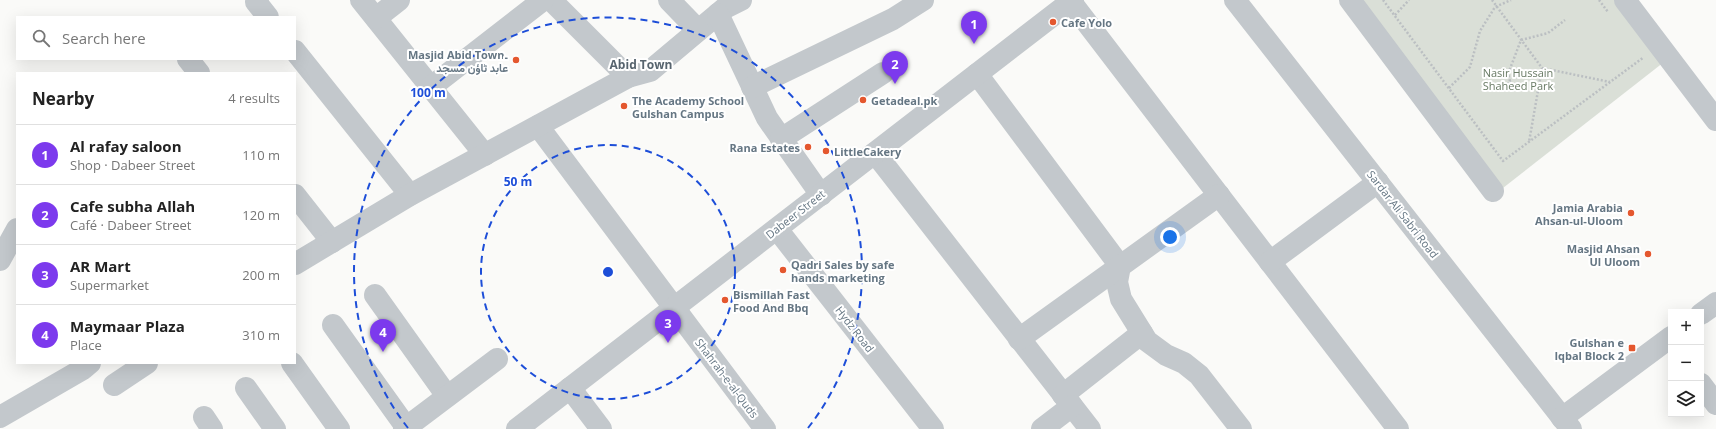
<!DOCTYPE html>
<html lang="en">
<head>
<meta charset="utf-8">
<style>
  :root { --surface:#fff; --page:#f2f2f2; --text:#222; --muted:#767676; --line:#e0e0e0; --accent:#7c3aed }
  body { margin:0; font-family:"Open Sans",Vazirmatn,sans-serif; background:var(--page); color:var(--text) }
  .controls { position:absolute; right:12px; bottom:12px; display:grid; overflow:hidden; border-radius:0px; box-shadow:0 4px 16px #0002 }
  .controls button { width:36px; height:36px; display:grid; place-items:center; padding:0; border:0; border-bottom:1px solid var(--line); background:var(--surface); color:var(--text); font:20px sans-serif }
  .you { position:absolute; left:1170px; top:237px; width:14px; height:14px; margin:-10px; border:3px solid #fff; border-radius:50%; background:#1a73e8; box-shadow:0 0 0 6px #1a73e833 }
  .badge { display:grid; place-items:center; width:26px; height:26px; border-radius:50%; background:var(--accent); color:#fff; font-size:13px; font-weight:700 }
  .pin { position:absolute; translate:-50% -33px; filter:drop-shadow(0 1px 2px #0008) }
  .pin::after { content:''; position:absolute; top:21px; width:14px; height:12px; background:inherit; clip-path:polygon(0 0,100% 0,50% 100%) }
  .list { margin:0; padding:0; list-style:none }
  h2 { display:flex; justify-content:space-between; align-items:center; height:52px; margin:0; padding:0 16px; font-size:17px }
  h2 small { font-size:13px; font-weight:400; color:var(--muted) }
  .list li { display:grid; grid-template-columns:26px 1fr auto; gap:12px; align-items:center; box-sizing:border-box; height:60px; padding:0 16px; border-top:1px solid var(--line) }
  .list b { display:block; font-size:15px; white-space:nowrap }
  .list p { margin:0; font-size:13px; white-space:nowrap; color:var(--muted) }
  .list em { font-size:13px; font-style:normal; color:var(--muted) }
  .icon { flex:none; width:22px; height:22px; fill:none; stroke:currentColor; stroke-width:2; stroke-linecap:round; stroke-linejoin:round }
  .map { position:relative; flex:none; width:1716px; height:429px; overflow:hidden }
  .search { position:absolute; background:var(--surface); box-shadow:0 4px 16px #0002; left:16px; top:16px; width:280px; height:44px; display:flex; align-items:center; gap:10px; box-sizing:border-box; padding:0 14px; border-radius:0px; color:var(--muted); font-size:15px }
  .panel { position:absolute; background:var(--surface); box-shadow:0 4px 16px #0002; left:16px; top:72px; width:280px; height:292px; border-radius:0px }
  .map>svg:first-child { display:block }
</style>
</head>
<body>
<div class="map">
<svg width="1716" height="429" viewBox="0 0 1716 429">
  <rect width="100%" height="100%" fill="#fafaf8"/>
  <!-- green -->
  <path fill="#dadfd7" d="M 1359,0 L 1630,0 L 1673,55 L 1503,188 Z"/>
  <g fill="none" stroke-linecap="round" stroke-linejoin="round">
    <!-- path -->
    <g stroke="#bbbfc2" stroke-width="2.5" stroke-dasharray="2 2" stroke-linecap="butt">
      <path d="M 1383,0 L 1503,161 L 1644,57"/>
      <path d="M 1492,0 L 1542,68 L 1529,142"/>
      <path d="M 1599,0 L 1608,12"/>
      <path d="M 1395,15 L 1409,0"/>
      <path d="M 1542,68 L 1610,82"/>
      <path d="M 1449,88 L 1470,67 L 1480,31 L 1495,7 L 1511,0"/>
      <path d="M 1503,91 L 1510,81 L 1508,74 L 1521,40 L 1548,33 L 1565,20"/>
    </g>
    <!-- minor -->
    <g stroke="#c3c8cc" stroke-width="22">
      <path d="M 258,0 L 256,2 L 268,17"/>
      <path d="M 361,0 L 485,155"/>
      <path d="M 551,0 L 628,77 L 650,71 L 725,8 L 741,0"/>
      <path d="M 669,0 L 698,30"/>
      <path d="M 1235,0 L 1571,429"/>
      <path d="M 1350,0 L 1493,191"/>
      <path d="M 1625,0 L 1716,120"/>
      <path d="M 1071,2 L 1398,429"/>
      <path d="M 718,14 L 767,118 L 821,195"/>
      <path d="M 376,18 L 399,0"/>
      <path d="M 295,51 L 410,195"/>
      <path d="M 188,59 L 199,73"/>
      <path d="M 977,74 L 1120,266 L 1117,282 L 1121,299 L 1147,341 L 1166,355 L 1184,363 L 1199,375 L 1241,429"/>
      <path d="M 431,87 L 543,0"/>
      <path d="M 752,87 L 893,19 L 923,0"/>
      <path d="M 538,126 L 765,429"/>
      <path d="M 781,139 L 883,73"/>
      <path d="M 875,153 L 1090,429"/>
      <path d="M 295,195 L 332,242"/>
      <path d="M 777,229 L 933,429"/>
      <path d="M 0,260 L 17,229"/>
      <path d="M 1270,262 L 1378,182"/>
      <path d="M 295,264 L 410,195 L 628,77"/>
      <path d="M 375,295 L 447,396"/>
      <path d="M 1701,314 L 1716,303"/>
      <path d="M 333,325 L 406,427"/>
      <path d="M 1019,339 L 1219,195"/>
      <path d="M 292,363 L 339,429"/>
      <path d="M 1701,384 L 1716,404"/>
      <path d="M 114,385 L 147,363"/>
      <path d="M 246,388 L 275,429"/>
      <path d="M 570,388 L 601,429"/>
      <path d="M 1063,395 L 1142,333"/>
      <path d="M 0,417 L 83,369 L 90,363"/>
      <path d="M 204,417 L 212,429"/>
      <path d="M 1562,418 L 1671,337"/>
      <path d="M 404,429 L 497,359"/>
      <path d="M 517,429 L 1073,0"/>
      <path d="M 1042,429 L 1072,406"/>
    </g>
  </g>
  <!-- distance rings -->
  <g fill="none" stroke="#1d4ed8" stroke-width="2" stroke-dasharray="7 5">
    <circle cx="608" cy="272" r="127"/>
    <path d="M408 428A254 254 0 1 1 808 428"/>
  </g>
  <!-- markers -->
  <g fill="#e4572e" stroke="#fff" stroke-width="1.5">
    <circle cx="1053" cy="22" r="4"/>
    <circle cx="516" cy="60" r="4"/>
    <circle cx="863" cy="100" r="4"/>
    <circle cx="624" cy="106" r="4"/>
    <circle cx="808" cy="147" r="4"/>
    <circle cx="826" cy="151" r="4"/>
    <circle cx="1631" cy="213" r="4"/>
    <circle cx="1648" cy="254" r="4"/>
    <circle cx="783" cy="270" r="4"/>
    <circle cx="725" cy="300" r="4"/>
    <rect x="1628" y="344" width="8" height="8" rx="2"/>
  </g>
  <g text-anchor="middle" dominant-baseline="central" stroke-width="4" stroke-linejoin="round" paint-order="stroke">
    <!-- poi labels -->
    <g font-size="11" font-weight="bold" fill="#657683" stroke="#fff" text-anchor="start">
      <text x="1061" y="22">Cafe Yolo</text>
      <text x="508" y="54" text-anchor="end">Masjid Abid Town۔<tspan x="508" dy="13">عابد ٹاؤن مسجد</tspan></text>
      <text x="632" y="100">The Academy School<tspan x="632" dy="13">Gulshan Campus</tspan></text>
      <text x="871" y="100">Getadeal.pk</text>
      <text x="800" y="147" text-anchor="end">Rana Estates</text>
      <text x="834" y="151">LittleCakery</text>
      <text x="1623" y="207" text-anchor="end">Jamia Arabia<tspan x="1623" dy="13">Ahsan-ul-Uloom</tspan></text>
      <text x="1640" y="248" text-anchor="end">Masjid Ahsan<tspan x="1640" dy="13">Ul Uloom</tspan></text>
      <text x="791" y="264">Qadri Sales by safe<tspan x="791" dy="13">hands marketing</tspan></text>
      <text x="733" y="294">Bismillah Fast<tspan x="733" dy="13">Food And Bbq</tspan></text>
      <text x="1624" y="342" text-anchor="end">Gulshan e<tspan x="1624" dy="13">Iqbal Block 2</tspan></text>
    </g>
    <!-- park labels -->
    <g font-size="11" fill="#687a64" stroke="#fff">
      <text x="1518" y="72">Nasir Hussain<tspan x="1518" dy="13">Shaheed Park</tspan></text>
    </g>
    <!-- street labels -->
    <g font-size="11" fill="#657683" stroke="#fff">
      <text transform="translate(795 214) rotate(-38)">Dabeer Street</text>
      <text transform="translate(1403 214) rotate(52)">Sardar Ali Sabri Road</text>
      <text transform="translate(855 329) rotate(52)">Hydz Road</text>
      <text transform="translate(727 378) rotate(53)">Shahrah-e-al-Quds</text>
    </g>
    <!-- neighbourhood labels -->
    <g font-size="12" font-weight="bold" fill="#57646e" stroke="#fff">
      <text x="641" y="64">Abid Town</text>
    </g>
  </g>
  <circle cx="608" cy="272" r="6" fill="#1d4ed8" stroke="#fff" stroke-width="2"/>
  <g font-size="12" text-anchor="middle" font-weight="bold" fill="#1d4ed8" stroke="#fff" stroke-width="4" stroke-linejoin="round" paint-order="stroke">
    <text x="428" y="97">100 m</text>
    <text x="518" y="186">50 m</text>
  </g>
</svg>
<div class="controls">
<button>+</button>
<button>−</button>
<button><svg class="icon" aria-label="layers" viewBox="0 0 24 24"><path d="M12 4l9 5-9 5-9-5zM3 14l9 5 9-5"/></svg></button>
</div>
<div class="you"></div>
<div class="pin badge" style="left:974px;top:44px">1</div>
<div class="pin badge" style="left:895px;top:84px">2</div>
<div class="pin badge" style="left:668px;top:343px">3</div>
<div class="pin badge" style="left:383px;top:352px">4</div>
<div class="search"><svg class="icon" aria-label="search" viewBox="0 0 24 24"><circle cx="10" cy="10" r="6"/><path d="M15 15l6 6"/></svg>Search here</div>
<section class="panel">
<h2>Nearby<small>4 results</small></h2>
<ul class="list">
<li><span class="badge">1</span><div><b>Al rafay saloon</b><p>Shop · Dabeer Street</p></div><em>110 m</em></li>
<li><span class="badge">2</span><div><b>Cafe subha Allah</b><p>Café · Dabeer Street</p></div><em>120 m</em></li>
<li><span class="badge">3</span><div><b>AR Mart</b><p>Supermarket</p></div><em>200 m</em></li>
<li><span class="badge">4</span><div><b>Maymaar Plaza</b><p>Place</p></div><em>310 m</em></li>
</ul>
</section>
</div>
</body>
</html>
